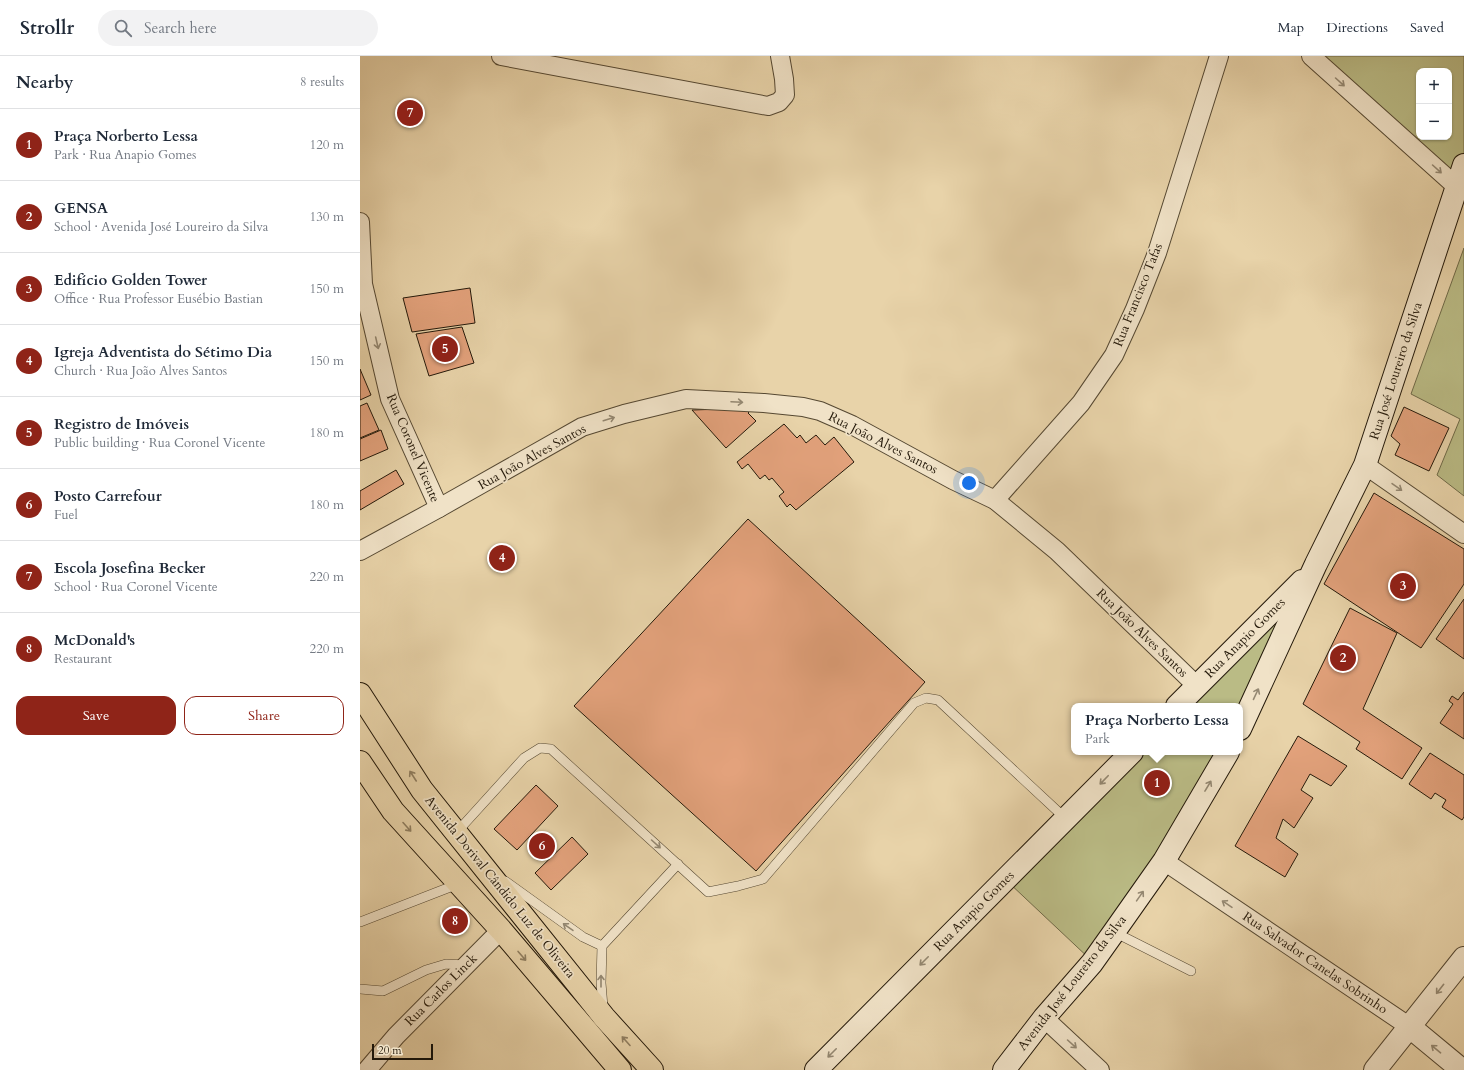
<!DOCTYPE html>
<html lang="en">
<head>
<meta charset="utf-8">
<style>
  :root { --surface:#fff; --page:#f2f2f3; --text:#1f2937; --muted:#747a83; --line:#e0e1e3; --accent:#8f2418 }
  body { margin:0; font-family:Cardo,serif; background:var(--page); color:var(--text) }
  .controls { position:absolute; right:12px; top:12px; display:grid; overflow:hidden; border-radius:8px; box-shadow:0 1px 3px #0004 }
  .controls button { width:36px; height:36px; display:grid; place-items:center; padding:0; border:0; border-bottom:1px solid var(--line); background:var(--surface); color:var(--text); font:20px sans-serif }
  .scale { position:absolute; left:12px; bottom:10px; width:61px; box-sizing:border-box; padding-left:4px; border:2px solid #24190a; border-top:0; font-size:11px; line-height:14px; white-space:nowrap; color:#24190a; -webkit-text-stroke:3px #f0e2c7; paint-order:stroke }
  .you { position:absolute; left:609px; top:427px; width:14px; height:14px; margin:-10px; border:3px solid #fff; border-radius:50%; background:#1a73e8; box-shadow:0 0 0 6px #1a73e833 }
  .badge { display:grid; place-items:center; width:26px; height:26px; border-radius:50%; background:var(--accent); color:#fff; font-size:13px; font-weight:700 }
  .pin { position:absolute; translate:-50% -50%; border:2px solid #fff; box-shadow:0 1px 4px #0006 }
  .popup { position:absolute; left:711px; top:647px; width:172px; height:52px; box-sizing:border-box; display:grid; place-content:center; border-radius:8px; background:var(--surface); filter:drop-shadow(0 1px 3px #0005); font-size:13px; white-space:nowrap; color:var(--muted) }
  .popup b { font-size:15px; color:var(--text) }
  .popup::after { content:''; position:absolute; left:50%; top:100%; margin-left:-8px; border:8px solid transparent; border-top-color:var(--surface) }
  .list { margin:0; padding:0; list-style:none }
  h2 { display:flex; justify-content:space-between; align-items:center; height:52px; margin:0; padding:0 16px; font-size:17px }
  h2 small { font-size:13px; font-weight:400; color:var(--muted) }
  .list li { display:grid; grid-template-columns:26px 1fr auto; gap:12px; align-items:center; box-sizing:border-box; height:72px; padding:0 16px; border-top:1px solid var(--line) }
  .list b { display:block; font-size:15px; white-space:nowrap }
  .list p { margin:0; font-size:13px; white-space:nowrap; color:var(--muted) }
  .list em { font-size:13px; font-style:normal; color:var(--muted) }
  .actions { display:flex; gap:8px; padding:12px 16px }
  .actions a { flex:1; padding:9px 0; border:1px solid var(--accent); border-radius:12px; text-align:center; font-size:14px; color:var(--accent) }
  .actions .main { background:var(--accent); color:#fff }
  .icon { flex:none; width:22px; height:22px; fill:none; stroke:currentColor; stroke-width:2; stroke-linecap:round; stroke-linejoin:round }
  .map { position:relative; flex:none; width:1104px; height:1014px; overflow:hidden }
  header { display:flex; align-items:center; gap:24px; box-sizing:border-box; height:56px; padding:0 20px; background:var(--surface); border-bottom:1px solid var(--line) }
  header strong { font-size:19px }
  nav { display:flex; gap:22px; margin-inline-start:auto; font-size:14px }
  .search { width:280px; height:36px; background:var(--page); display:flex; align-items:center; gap:10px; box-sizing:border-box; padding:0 14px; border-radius:22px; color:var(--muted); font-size:15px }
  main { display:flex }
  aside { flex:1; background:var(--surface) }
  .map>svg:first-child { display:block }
</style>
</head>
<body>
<header>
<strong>Strollr</strong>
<div class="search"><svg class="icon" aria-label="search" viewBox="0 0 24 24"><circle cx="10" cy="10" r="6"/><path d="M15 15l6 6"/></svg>Search here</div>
<nav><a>Map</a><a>Directions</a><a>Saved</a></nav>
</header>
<main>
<aside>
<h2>Nearby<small>8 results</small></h2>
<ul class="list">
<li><span class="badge">1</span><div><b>Praça Norberto Lessa</b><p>Park · Rua Anapio Gomes</p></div><em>120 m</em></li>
<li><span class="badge">2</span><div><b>GENSA</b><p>School · Avenida José Loureiro da Silva</p></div><em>130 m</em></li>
<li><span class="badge">3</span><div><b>Edifício Golden Tower</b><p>Office · Rua Professor Eusébio Bastian</p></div><em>150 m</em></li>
<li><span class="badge">4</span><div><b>Igreja Adventista do Sétimo Dia</b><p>Church · Rua João Alves Santos</p></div><em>150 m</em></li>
<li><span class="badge">5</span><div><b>Registro de Imóveis</b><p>Public building · Rua Coronel Vicente</p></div><em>180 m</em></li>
<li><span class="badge">6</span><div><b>Posto Carrefour</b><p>Fuel</p></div><em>180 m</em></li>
<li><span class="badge">7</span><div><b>Escola Josefina Becker</b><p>School · Rua Coronel Vicente</p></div><em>220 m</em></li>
<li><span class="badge">8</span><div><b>McDonald's</b><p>Restaurant</p></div><em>220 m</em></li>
</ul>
<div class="actions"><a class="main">Save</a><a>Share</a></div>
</aside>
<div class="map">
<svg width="1104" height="1014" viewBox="0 0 1104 1014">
  <rect width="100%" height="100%" fill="#e8d3a9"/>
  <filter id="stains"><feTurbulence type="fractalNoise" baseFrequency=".005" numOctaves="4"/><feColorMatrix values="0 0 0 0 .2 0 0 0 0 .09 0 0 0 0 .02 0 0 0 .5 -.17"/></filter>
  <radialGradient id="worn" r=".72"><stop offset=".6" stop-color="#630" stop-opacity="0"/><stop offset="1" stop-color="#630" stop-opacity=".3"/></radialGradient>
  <!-- green -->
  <g fill="#babb85" stroke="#6f6a48" fill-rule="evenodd">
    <path d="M 957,0 L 1104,0 L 1104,104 L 1096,128 ZM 1059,15 L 1089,15 L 1089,81 L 1059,81 Z"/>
    <path d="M 1104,192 L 1104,440 L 1077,419 L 1100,363 L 1051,338 Z"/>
    <path d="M 949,521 L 880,650 L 822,650 Z"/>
    <path d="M 779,696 L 867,696 L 732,905 L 647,825 Z"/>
  </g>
  <!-- building -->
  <g fill="#e3a27c" stroke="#24190a">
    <path d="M 110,232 L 115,267 L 52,276 L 43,242 Z"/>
    <path d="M 102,271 L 114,307 L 69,320 L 56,278 Z"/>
    <path d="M 0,313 L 11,339 L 0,344 Z"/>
    <path d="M 7,347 L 19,374 L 0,382 L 0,350 Z"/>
    <path d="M 1044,351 L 1089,372 L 1069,415 L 1035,399 L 1040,388 L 1031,380 Z"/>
    <path d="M 393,352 L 388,357 L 396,365 L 366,392 L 332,354 Z"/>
    <path d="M 424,368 L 437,382 L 440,379 L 446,387 L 456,379 L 465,389 L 474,381 L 494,406 L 436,454 L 430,448 L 427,451 L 419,440 L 424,436 L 412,422 L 409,424 L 405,419 L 400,423 L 388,408 L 382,413 L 377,406 Z"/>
    <path d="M 21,374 L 28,393 L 0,405 L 0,383 Z"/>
    <path d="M 36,414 L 44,428 L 0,454 L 0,435 Z"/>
    <path d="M 1014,437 L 1104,493 L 1104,528 L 1061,592 L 964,528 Z"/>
    <path d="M 388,463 L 565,626 L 396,815 L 214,650 Z"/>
    <path d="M 1104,543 L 1104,603 L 1076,583 Z"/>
    <path d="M 990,552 L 1037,577 L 1003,653 L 1062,692 L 1042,723 L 996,693 L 1000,686 L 943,648 Z"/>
    <path d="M 1104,636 L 1104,683 L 1080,667 L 1093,648 L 1089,645 L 1092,640 L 1098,644 Z"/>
    <path d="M 938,680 L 987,710 L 971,730 L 950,718 L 941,734 L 953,742 L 934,772 L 923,763 L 916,782 L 938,798 L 925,821 L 875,790 Z"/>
    <path d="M 1070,697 L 1104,719 L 1104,761 L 1102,764 L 1082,751 L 1086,744 L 1075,737 L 1071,743 L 1049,728 Z"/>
    <path d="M 176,729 L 198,750 L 157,794 L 134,773 Z"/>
    <path d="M 212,781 L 228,798 L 191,834 L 175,817 Z"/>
  </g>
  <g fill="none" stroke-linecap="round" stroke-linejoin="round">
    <!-- service casing -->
    <g stroke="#554832" stroke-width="10">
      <g id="service">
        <path d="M 96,777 L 164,702 L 180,692 L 191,693 L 348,836 L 378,830 L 403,823 L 554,647 L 566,642 L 578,644 L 706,763"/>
        <path d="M 145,825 L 223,881 L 242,890"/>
        <path d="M 0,866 L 98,828"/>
        <path d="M 754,876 L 831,915"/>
        <path d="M 0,933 L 23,935 L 66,914 L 86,908 L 106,909"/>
        <path d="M 243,951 L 241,927 L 242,890 L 318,808"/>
      </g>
    </g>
    <!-- minor casing -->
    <g stroke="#554832" stroke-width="20">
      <g id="minor">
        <path d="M 141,0 L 408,50 L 419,46 L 425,39 L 424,23 L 420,0"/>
        <path d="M 951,0 L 1097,131"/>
        <path d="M 0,166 L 3,228 L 30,343 L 79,452"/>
        <path d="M 1005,409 L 1104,478"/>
        <path d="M 635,444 L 721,347 L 754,299 L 775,253 L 797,197 L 859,0"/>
        <path d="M 0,495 L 79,452 L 222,371 L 264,358 L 326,343 L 404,347 L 443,351 L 460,355 L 492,369 L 593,424 L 635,444 L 697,495 L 837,630"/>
        <path d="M 804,805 L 1050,971"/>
        <path d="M 684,962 L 740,1014"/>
        <path d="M 7,1014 L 36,980 L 141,874"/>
      </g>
    </g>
    <!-- tertiary casing -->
    <g stroke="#554832" stroke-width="24">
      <g id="tertiary">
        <path d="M 1050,971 L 1102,1014"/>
        <path d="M 1015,1014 L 1104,902"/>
      </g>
    </g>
    <!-- secondary casing -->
    <g stroke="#24190a" stroke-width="24">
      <g id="secondary">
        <path d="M 817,650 L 942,525"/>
        <path d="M 880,673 L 956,508 L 1005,409 L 1104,109"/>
        <path d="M 456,1014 L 772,696"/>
        <path d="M 644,1014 L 684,962 L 732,907 L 754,876 L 804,805 L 868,696"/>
      </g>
    </g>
    <!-- primary casing -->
    <g stroke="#24190a" stroke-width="24">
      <g id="primary">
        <path d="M 0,638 L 62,734 L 244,961 L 292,1014"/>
        <path d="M 0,706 L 33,755 L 141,874 L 260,1014"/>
      </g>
    </g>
    <!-- service -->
    <use href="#service" stroke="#f0e2c7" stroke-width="9"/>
    <!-- minor -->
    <use href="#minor" stroke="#f0e2c7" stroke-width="18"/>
    <!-- tertiary -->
    <use href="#tertiary" stroke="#f0e2c7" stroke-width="22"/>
    <!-- secondary -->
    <use href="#secondary" stroke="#f0e2c7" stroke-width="22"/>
    <!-- primary -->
    <use href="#primary" stroke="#e8d3a9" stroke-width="22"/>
  </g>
  <!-- one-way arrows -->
  <defs><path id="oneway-shaft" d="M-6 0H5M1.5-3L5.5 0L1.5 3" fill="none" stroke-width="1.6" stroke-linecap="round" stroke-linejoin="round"/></defs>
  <g stroke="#948872">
    <use href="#oneway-shaft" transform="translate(980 26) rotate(42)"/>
    <use href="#oneway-shaft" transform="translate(1077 113) rotate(42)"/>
    <use href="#oneway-shaft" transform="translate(17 287) rotate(77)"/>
    <use href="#oneway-shaft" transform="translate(377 346) rotate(3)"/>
    <use href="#oneway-shaft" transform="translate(249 363) rotate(-17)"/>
    <use href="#oneway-shaft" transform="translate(1037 431) rotate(35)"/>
    <use href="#oneway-shaft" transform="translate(896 638) rotate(-65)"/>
    <use href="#oneway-shaft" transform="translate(744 724) rotate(134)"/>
    <use href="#oneway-shaft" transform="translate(848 730) rotate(-59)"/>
    <use href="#oneway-shaft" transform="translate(296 788) rotate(42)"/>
    <use href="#oneway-shaft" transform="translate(780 840) rotate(-55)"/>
    <use href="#oneway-shaft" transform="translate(867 848) rotate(-146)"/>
    <use href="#oneway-shaft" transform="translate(208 871) rotate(-145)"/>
    <use href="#oneway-shaft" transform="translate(564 905) rotate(135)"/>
    <use href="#oneway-shaft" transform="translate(241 925) rotate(-90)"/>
    <use href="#oneway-shaft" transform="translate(1080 933) rotate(128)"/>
    <use href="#oneway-shaft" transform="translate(712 988) rotate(42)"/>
    <use href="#oneway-shaft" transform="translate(1076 993) rotate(-140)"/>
    <use href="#oneway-shaft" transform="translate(472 997) rotate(135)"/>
  </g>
  <g stroke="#907f61">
    <use href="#oneway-shaft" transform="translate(53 720) rotate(-123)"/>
    <use href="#oneway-shaft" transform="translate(47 771) rotate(48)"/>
    <use href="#oneway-shaft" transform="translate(162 900) rotate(49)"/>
    <use href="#oneway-shaft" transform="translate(266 985) rotate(-132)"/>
  </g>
  <g text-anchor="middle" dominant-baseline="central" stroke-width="3.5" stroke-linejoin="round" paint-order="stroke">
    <!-- street labels -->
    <g font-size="13" fill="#24190a" stroke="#f0e2c7">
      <text transform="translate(778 239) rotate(-68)">Rua Francisco Tafas</text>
      <text transform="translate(1036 315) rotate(-72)">Rua José Loureiro da Silva</text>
      <text transform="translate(523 387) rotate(27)">Rua João Alves Santos</text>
      <text transform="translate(53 392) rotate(67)">Rua Coronel Vicente</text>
      <text transform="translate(172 401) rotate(-29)">Rua João Alves Santos</text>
      <text transform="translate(782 577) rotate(44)">Rua João Alves Santos</text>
      <text transform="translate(885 582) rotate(-45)">Rua Anapio Gomes</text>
      <text transform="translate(140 831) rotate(51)">Avenida Dorival Cândido Luz de Oliveira</text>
      <text transform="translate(614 855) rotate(-45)">Rua Anapio Gomes</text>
      <text transform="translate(955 907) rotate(34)">Rua Salvador Canelas Sobrinho</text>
      <text transform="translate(712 927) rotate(-52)">Avenida José Loureiro da Silva</text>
      <text transform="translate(81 934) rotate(-45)">Rua Carlos Linck</text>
    </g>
  </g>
  <rect width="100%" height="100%" filter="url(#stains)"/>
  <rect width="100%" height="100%" fill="url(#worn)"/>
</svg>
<div class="controls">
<button>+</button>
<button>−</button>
</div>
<div class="scale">20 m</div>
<div class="you"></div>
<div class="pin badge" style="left:797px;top:727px">1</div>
<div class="popup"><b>Praça Norberto Lessa</b>Park</div>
<div class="pin badge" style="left:983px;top:602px">2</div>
<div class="pin badge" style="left:1043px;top:530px">3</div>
<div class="pin badge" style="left:142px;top:502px">4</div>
<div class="pin badge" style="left:85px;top:293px">5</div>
<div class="pin badge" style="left:182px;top:790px">6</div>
<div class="pin badge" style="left:50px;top:57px">7</div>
<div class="pin badge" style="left:95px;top:865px">8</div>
</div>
</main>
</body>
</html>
